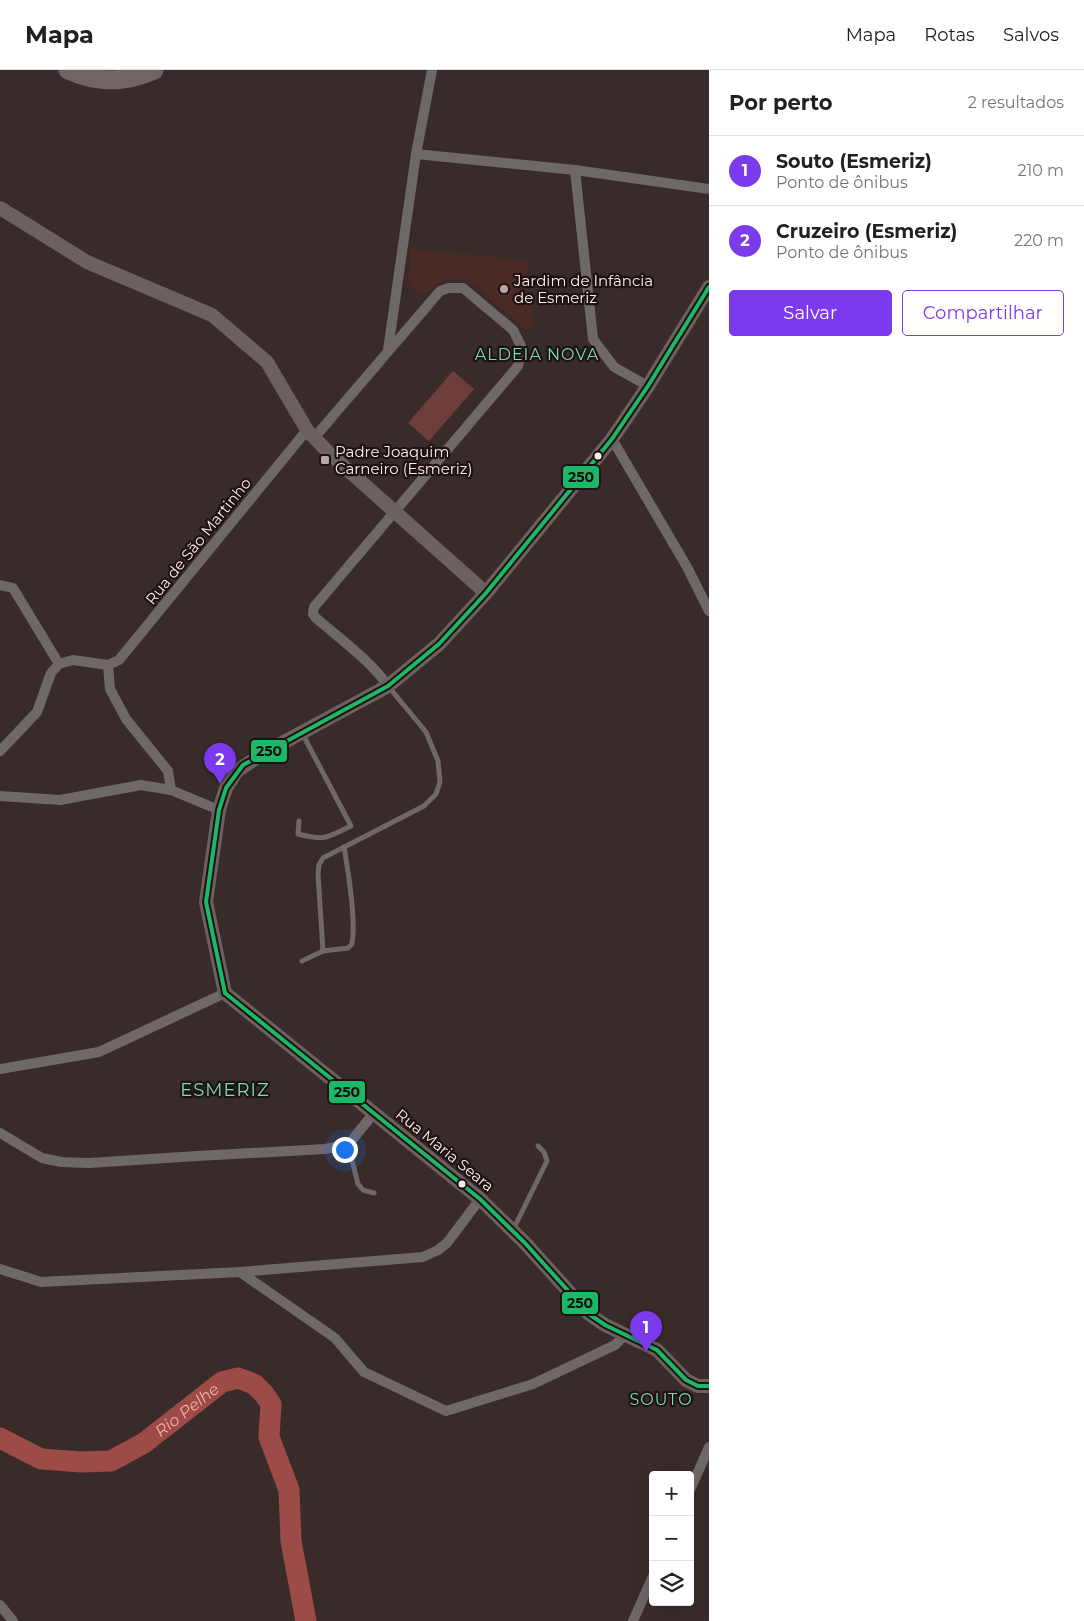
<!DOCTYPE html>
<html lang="pt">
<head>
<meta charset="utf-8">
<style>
  :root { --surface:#fff; --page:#f6f6f6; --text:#202124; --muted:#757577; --line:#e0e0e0; --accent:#7c3aed }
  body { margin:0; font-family:Montserrat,sans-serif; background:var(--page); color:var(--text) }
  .controls { position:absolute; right:15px; bottom:15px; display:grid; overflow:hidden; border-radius:5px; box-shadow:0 5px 20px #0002 }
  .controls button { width:45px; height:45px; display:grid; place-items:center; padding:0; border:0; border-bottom:1px solid var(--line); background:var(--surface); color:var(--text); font:25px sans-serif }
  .you { position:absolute; left:344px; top:1079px; width:18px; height:18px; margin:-12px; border:4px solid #fff; border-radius:50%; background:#1a73e8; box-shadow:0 0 0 8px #1a73e833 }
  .badge { display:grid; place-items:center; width:32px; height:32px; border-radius:50%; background:var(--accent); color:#fff; font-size:16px; font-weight:700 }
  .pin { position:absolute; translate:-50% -41px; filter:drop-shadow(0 1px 2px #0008) }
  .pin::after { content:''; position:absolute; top:26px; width:18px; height:15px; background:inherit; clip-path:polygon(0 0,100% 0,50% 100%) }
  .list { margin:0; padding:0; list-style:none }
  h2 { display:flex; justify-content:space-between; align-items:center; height:65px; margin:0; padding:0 20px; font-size:21px }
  h2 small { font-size:16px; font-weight:400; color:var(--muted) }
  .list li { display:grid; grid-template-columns:32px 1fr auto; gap:15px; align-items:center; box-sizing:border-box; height:70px; padding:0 20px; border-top:1px solid var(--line) }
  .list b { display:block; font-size:19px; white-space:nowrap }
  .list p { margin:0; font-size:16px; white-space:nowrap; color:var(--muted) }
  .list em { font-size:16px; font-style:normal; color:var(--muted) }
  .actions { display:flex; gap:10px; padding:15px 20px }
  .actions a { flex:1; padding:11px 0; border:1px solid var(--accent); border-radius:5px; text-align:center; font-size:18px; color:var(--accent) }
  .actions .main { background:var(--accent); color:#fff }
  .icon { flex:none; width:28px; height:28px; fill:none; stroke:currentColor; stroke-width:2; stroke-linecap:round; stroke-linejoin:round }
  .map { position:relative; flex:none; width:709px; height:1551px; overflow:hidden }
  header { display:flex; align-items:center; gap:30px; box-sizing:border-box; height:70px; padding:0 25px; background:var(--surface); border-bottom:1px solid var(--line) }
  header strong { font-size:24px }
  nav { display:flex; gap:28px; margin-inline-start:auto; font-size:18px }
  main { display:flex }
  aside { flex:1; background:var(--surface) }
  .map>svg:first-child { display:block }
</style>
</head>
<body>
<header>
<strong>Mapa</strong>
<nav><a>Mapa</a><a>Rotas</a><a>Salvos</a></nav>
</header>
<main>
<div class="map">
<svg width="709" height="1551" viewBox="0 0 709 1551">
  <rect width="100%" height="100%" fill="#392b29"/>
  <!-- built -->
  <path fill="#492a27" d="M 410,179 L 528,190 L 530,225 L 534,259 L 526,260 L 477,217 L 464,209 L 444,209 L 425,224 L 417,223 L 408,214 Z"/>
  <!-- green -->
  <path fill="#6e3e3a" d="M 453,301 L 474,319 L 429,371 L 408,353 Z"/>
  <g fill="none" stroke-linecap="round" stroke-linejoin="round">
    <!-- river -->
    <path stroke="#9d4b46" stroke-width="21" id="s1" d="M 0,1368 L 41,1389 L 82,1392 L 111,1391 L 144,1373 L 222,1312 L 238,1308 L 254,1314 L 264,1324 L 271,1334 L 269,1367 L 289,1420 L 291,1471 L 306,1551"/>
    <!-- lane -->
    <g stroke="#6f6868" stroke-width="5">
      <path d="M 299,751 L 298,764 C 326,771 325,768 351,756 L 302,663"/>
      <path d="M 323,881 L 318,804 L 319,795 L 323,788 L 424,736 L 436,724 L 440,712 L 438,691 L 426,662 L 388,616"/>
      <path d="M 302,891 L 323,881 L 348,878 L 352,874 C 356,852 348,800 344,777"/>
      <path d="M 348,1075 L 358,1114 L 363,1120 L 374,1123"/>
      <path d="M 513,1160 L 547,1091 L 544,1082 L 538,1076"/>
    </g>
    <!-- street -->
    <g stroke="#6f6868" stroke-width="10">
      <path d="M 416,84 L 575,100 L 709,119"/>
      <path d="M 575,100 L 593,269 L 614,297 L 648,316"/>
      <path d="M 388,280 L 416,84 L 432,0"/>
      <path d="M 314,368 L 440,221 L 449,218 L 463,218 L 513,260 L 522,278 L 518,296 L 314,537 L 313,544 L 316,548 C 338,567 372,592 388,616"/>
      <path d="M 612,369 L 687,497 L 709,541"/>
      <path d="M 0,515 L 13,518 L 59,594"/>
      <path d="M 108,595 L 110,619 L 126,649 L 168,701 L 171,720"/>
      <path d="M 0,681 L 37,642 L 51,603 L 59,594 L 73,590 L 108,595 L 119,590 L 307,360"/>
      <path d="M 0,726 L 60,730 L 141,715 L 171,720 L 219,740"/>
      <path d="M 0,999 L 99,982 L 225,923"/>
      <path d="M 0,1063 L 42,1088 L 61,1092 L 89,1093 L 197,1086 L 325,1079 L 348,1075 L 374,1043"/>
      <path d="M 0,1199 L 41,1212 L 240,1202 L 423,1187 L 438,1180 L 447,1173 L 480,1129"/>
      <path d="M 240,1202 L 335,1268 L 364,1302 L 446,1341 L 533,1314 L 615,1275 L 625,1265"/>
      <path d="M 690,1420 L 709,1377"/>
      <path d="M 0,1535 L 13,1551"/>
      <path d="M 633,1551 L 653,1506"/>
    </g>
    <!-- secondary -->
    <g stroke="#6a6160" stroke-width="14">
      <path d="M 0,138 L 87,192 L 212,245 L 267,292 L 307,360 L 330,384 L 486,523"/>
      <path d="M 709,217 L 648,316 L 612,369 L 486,523 L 439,574 L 388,616 L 262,684 L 237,701 L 226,718 L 219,740 L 206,832 L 225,923 L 480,1129 L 525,1173 L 589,1244 L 605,1255 L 657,1280 L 686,1310 L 698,1316 L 709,1316"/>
    </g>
    <!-- highway -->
    <path stroke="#706564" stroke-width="19" d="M 68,0 C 96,13 125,13 154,0"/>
    <!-- bus-1 casing -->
    <g stroke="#1e1211" stroke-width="8">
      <g id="bus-1">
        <path d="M 225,923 L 206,832 L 219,740 L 226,718 L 243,695 L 388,616 L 439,574 L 486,523 L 612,369 L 648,316 L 709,217"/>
        <path d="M 225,923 L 480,1129 L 525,1173 L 589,1244 L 605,1255 L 657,1280 L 686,1310 L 698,1316 L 709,1316"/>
      </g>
    </g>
    <!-- bus-1 -->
    <use href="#bus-1" stroke="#1ab867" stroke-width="4"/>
  </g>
  <!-- markers -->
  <g fill="#baa8a6" stroke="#1e1211" stroke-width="2">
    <circle cx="504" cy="219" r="5"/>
    <rect x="320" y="385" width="10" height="10" rx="2.5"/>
  </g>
  <g fill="#ffecea" stroke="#1e1211" stroke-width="2">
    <circle cx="598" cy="386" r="4.5"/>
    <circle cx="462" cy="1114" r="4.5"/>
  </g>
  <g text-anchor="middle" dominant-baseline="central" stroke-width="4.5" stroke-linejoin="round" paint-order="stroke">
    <!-- poi labels -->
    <g font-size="15" fill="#ffecea" stroke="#1e1211" text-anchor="start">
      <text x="514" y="210">Jardim de Infância<tspan x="514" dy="17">de Esmeriz</tspan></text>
      <text x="335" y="381">Padre Joaquim<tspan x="335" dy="17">Carneiro (Esmeriz)</tspan></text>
    </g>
    <!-- street labels -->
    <g font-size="15" fill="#ffecea" stroke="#1e1211">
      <text transform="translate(198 471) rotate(-51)">Rua de São Martinho</text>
      <text transform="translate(445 1080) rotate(39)">Rua Maria Seara</text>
    </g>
    <!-- neighbourhood labels -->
    <g font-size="16" letter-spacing="1" fill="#78dac0" stroke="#1e1211">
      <text x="537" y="284">ALDEIA NOVA</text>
      <text x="661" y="1329">SOUTO</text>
    </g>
    <!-- water labels -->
    <g font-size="16" font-style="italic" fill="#f9aea7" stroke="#1e1211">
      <text stroke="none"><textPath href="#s1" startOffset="208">Rio Pelhe</textPath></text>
    </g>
    <!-- quarter labels -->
    <g font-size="18" letter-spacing="1" fill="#78dac0" stroke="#1e1211">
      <text x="225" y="1020">ESMERIZ</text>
    </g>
  </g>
  <g stroke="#1e1211" stroke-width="2">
    <rect x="562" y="395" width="38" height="24" rx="5" fill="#1ab867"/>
    <rect x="250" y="669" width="38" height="24" rx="5" fill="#1ab867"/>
    <rect x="328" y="1010" width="38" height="24" rx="5" fill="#1ab867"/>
    <rect x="561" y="1221" width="38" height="24" rx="5" fill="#1ab867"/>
  </g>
  <g font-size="14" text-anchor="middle" font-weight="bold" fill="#111">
    <text x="581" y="412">250</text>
    <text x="269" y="686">250</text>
    <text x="347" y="1027">250</text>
    <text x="580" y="1238">250</text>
  </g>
</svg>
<div class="controls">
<button>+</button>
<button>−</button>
<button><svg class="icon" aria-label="layers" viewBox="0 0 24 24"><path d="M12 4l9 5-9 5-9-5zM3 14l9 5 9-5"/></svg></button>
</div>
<div class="you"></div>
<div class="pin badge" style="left:646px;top:1282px">1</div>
<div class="pin badge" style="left:220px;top:714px">2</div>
</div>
<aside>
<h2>Por perto<small>2 resultados</small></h2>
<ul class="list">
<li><span class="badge">1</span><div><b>Souto (Esmeriz)</b><p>Ponto de ônibus</p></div><em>210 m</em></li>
<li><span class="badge">2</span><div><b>Cruzeiro (Esmeriz)</b><p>Ponto de ônibus</p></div><em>220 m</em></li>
</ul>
<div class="actions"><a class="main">Salvar</a><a>Compartilhar</a></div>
</aside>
</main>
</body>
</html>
